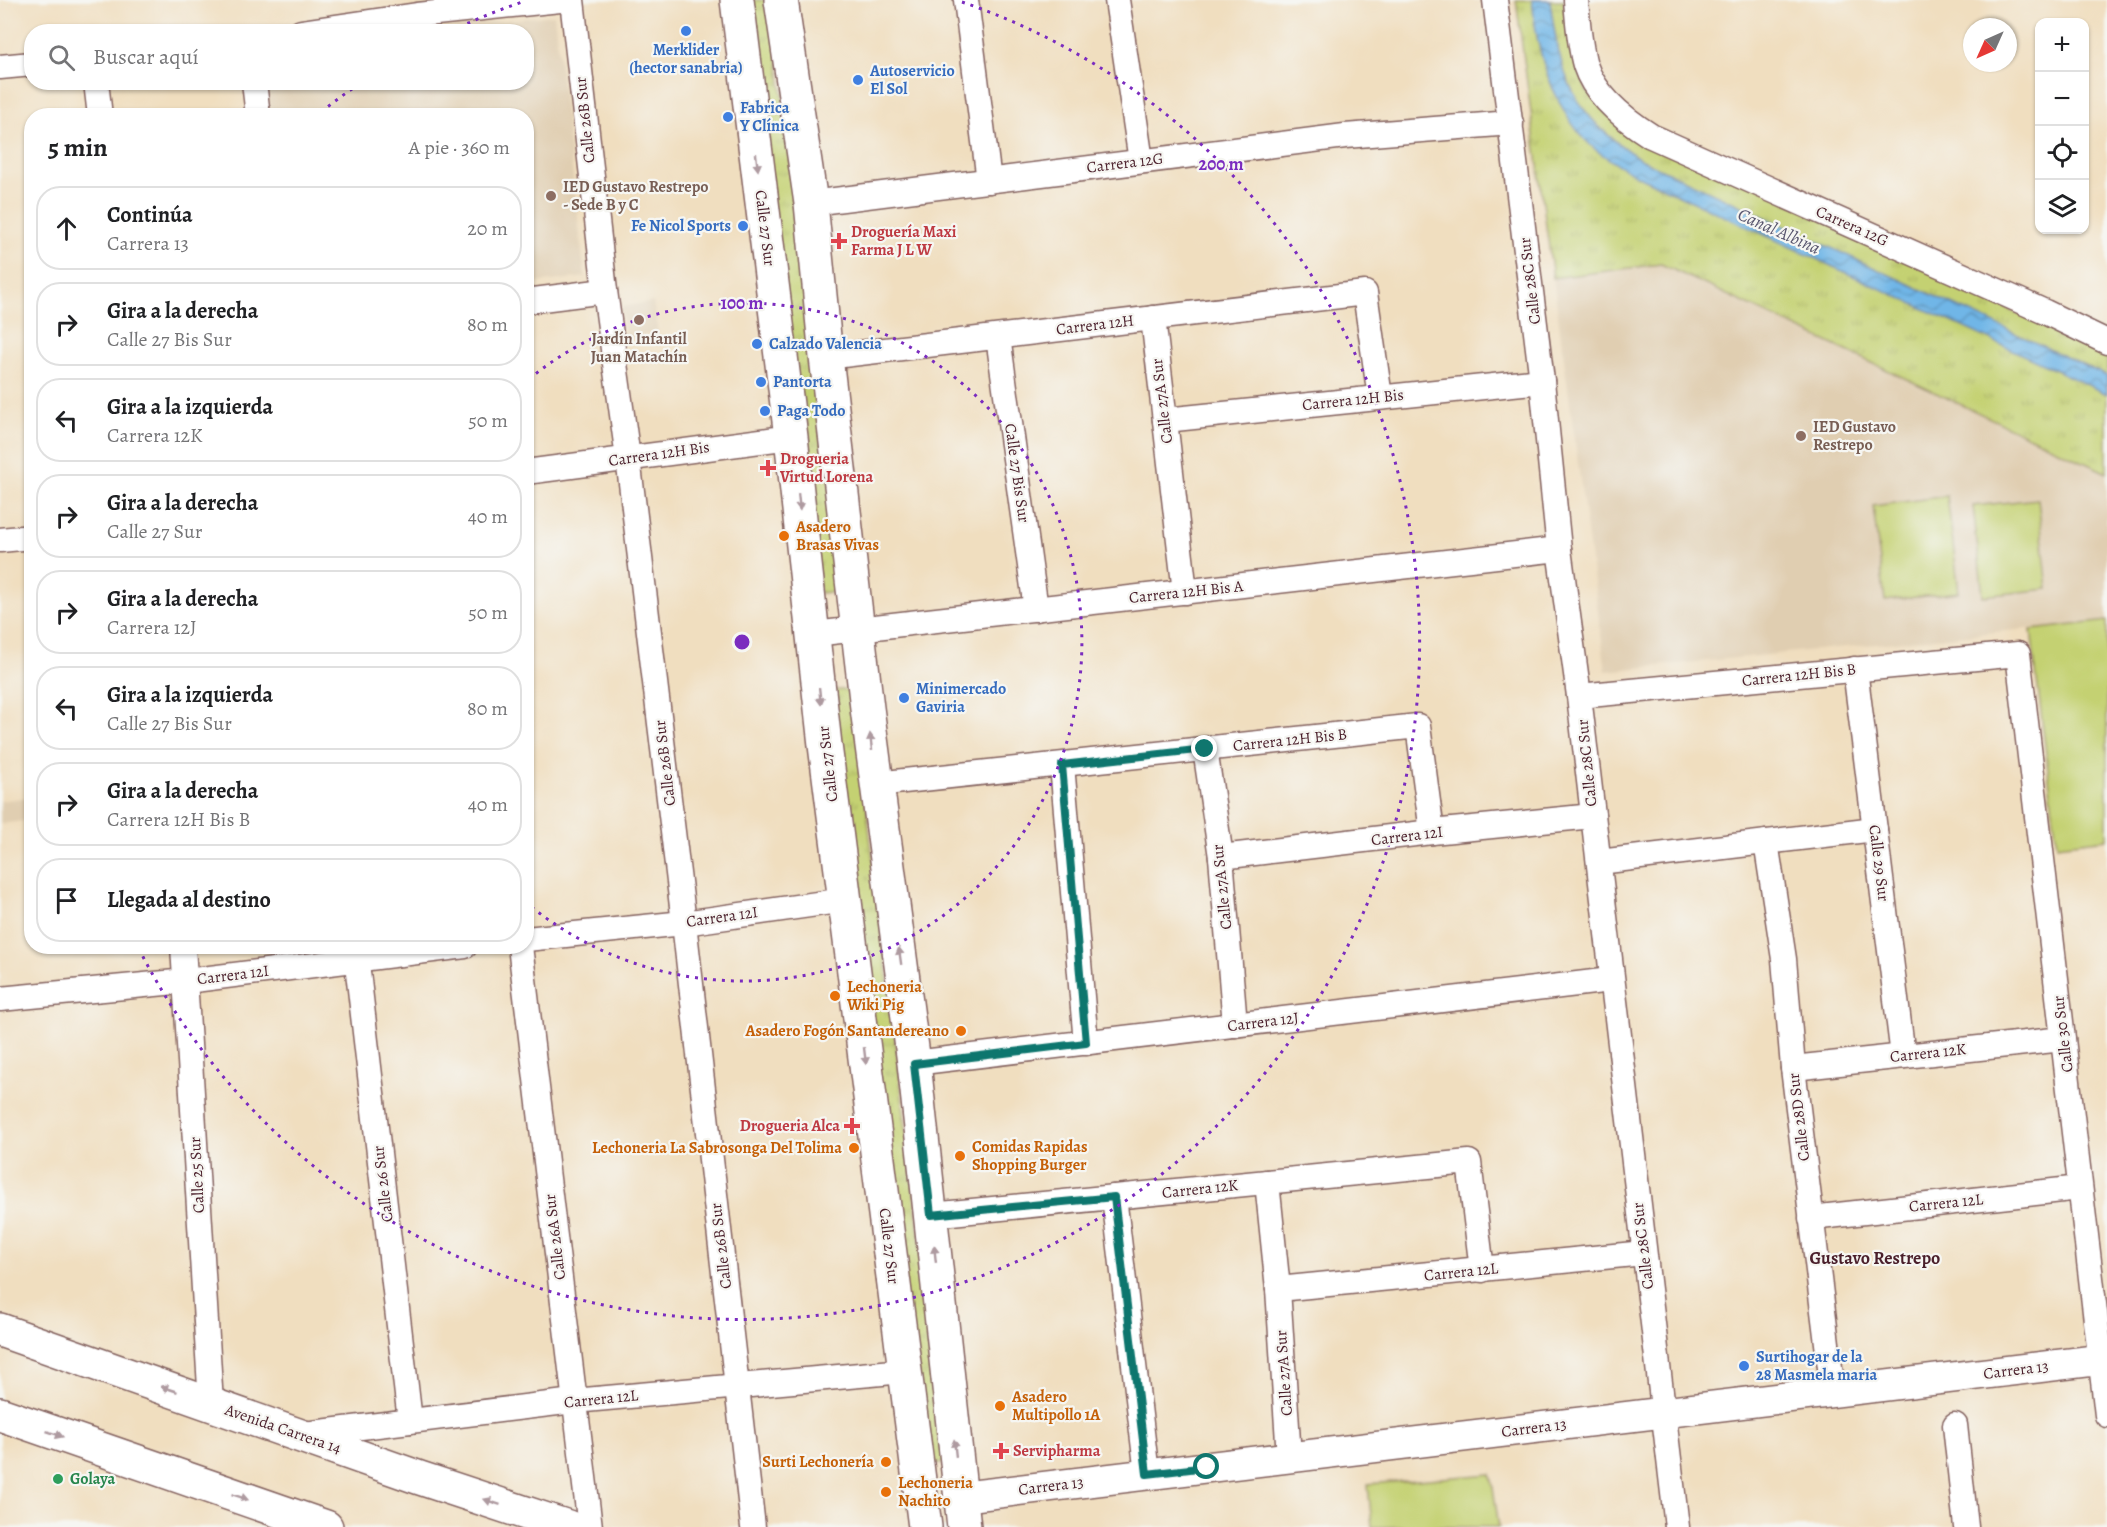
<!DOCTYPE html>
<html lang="es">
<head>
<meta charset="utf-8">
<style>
  :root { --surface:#fff; --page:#f2f2f2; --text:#202124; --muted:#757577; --line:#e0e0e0 }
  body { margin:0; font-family:Alegreya,serif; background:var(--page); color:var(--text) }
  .controls { position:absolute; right:18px; top:18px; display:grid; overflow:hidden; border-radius:12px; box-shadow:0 2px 4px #0004 }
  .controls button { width:54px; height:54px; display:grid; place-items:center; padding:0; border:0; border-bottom:2px solid var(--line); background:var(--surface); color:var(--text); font:30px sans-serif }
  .compass { position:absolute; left:1963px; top:18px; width:54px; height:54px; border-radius:50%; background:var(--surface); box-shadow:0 2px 4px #0004; rotate:225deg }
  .stop { position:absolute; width:18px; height:18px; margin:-14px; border:4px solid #0f766e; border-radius:50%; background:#fff }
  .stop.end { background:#0f766e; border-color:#fff; box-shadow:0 2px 6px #0008 }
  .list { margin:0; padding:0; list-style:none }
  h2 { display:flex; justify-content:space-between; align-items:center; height:78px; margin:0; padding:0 24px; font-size:26px }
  h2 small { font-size:20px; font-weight:400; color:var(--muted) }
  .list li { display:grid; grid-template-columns:39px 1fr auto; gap:18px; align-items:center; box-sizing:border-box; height:84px; margin:0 12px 12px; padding:0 12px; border:2px solid var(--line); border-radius:24px }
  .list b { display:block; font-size:22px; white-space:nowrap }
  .list p { margin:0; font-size:20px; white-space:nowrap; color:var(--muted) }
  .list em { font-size:20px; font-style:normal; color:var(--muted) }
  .icon { flex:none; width:33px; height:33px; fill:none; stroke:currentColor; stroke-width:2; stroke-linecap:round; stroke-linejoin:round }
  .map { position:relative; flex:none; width:2107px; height:1527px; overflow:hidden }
  .search { position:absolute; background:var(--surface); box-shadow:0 2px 4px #0004; left:24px; top:24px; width:510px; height:66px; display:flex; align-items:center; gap:15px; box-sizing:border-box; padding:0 21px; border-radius:24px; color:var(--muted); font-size:22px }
  .panel { position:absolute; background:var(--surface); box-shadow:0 2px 4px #0004; left:24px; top:108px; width:510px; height:846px; border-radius:24px }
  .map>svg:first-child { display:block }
</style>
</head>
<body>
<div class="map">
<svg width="2107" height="1527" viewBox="0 0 2107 1527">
  <defs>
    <pattern id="grass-tufts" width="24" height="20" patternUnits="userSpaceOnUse" patternTransform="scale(1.5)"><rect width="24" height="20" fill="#c4d172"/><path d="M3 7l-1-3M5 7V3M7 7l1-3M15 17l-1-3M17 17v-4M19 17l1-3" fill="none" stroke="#aab363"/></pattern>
    <pattern id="water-waves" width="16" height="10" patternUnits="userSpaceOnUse" patternTransform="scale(1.5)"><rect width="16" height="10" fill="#6fb6e7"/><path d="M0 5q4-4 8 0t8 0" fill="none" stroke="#5d93bb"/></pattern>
  </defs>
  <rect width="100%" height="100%" fill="#f6f6f2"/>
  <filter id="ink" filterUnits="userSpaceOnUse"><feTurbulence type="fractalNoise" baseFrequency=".0167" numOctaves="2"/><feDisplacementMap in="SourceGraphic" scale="12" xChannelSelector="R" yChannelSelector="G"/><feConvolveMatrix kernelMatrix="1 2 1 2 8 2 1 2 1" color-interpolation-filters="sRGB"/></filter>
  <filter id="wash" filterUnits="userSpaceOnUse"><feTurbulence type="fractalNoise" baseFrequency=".008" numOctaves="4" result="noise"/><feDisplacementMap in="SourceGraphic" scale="24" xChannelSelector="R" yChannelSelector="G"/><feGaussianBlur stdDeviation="1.35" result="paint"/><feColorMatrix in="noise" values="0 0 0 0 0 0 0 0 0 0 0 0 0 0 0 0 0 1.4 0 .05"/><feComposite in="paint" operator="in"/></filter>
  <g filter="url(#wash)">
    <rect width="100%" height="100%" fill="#f0debf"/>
    <!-- built -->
    <g fill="#e0ceb1">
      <path d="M 554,15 L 585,277 L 527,284 L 526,116 L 266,115 L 262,83 L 526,82 L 526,32 L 407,31 Z"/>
      <path d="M 1661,264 L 2107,473 L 2107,621 L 1606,671 L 1553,278 Z"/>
      <path d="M 653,302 L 658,333 L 626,338 L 621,307 Z"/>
      <path d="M 30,797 L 31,820 L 0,824 L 0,801 Z"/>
    </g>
    <!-- grass -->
    <g fill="url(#grass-tufts)" stroke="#87784e" stroke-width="1.5">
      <path d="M 748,0 L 771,0 L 843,591 L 820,593 Z"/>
      <path d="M 1516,0 L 1563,0 L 1573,57 L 1587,92 L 1932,273 L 2107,356 L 2107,473 L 1661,264 L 1553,278 Z"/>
      <path d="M 852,689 L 947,1462 L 925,1465 L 830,691 Z"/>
    </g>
    <!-- park -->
    <g fill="#c4d172" stroke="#87784e" stroke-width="1.5">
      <path d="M 1947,496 L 1959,592 L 1885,601 L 1873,506 Z"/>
      <path d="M 2038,499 L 2048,589 L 1983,596 L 1973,506 Z"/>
      <path d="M 2107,621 L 2107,839 L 2057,845 L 2031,630 Z"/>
      <path d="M 1491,1474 L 1499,1527 L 1372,1527 L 1368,1484 Z"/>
    </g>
    <!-- water -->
    <path fill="url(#water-waves)" stroke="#5c6a89" stroke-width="1.5" d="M 1532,0 L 1550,0 C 1560,78 1572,114 1640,159 L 2107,376 L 2107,394 L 1640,177 C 1625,169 1610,161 1596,150 C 1567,126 1547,82 1539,46 C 1535,31 1534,15 1532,0 Z"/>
  </g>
  <g filter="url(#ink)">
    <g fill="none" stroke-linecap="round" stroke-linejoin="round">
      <!-- minor casing -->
      <g stroke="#84625f" stroke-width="27">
        <g id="minor">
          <path d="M 572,0 L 605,291 L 628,458 L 684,923 L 753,1527"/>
          <path d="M 966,0 L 989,181"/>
          <path d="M 1117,0 L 1141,161"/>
          <path d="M 1495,0 L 1542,381 L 1559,549 L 1579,696 L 1677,1527"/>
          <path d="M 1576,0 C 1578,22 1579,44 1585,65 C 1595,96 1624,119 1651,136 L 2045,312 L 2107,342"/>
          <path d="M 301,32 L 417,15 L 560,0"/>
          <path d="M 0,67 L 32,64"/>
          <path d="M 96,82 L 100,116"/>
          <path d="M 254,82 L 258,116"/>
          <path d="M 811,203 L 1345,136 L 1511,123"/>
          <path d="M 526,301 L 605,291"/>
          <path d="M 1153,318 L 1185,592"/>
          <path d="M 998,337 L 1036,609"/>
          <path d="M 826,357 L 1365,293 L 1380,397"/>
          <path d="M 1165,420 L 1542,381"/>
          <path d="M 526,472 L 791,437"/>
          <path d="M 0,540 L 32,537"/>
          <path d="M 814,634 L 1559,549"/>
          <path d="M 1855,669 L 1903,1056"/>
          <path d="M 1579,696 L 2018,654 L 2107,1415"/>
          <path d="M 1205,749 L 1221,857 L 1235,1025"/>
          <path d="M 1062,765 L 1086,1043"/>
          <path d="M 876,784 L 1418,726 L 1432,832"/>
          <path d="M 1766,842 L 1784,959 L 1793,1068 L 1833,1392"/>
          <path d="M 1221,857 L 1432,832 L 1593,816"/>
          <path d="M 1599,862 L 1875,829"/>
          <path d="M 526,939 L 684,923 L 845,900"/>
          <path d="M 183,946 L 211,1404"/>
          <path d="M 355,946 L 410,1421"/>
          <path d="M 520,946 L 590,1527"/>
          <path d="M 0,999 L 186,981 L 465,946"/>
          <path d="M 914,1063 L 1611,980"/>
          <path d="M 1793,1068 L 2063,1039"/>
          <path d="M 1267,1182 L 1278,1289 L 1289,1457"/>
          <path d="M 1114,1197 L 1147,1474"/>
          <path d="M 931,1215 L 1469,1162 L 1482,1270"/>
          <path d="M 1811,1218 L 2080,1188"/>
          <path d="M 1278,1289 L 1644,1253"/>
          <path d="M 1955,1425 L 1966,1527"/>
          <path d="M 304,1434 L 574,1401 L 904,1371"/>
        </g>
      </g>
      <!-- tertiary casing -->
      <g stroke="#84625f" stroke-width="33">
        <path id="tertiary" d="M 961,1497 L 2107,1359"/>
      </g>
      <!-- secondary casing -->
      <g stroke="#84625f" stroke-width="36">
        <g id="secondary">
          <path d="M 737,0 L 791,437 L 825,745 L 925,1527"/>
          <path d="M 781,0 L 811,203 L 826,357 L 867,708 L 914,1063 L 964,1527"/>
        </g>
      </g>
      <!-- primary casing -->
      <g stroke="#84625f" stroke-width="36">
        <g id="primary">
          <path d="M 0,1330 L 420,1478 L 568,1527"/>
          <path d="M 0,1414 L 326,1527"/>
        </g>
      </g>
      <!-- minor -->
      <use href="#minor" stroke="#fff" stroke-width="24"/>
      <!-- tertiary -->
      <use href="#tertiary" stroke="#fff" stroke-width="30"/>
      <!-- secondary -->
      <use href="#secondary" stroke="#fff" stroke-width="33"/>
      <!-- primary -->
      <use href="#primary" stroke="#fff" stroke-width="33"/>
    </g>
    <!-- one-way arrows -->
    <defs><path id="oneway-solid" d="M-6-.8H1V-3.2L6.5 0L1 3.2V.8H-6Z" transform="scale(1.5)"/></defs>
    <g fill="#ae9aa0">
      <use href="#oneway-solid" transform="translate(757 162) rotate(83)"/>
      <use href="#oneway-solid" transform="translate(799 502) rotate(84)"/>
      <use href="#oneway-solid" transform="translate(820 696) rotate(84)"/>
      <use href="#oneway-solid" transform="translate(871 742) rotate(-97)"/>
      <use href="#oneway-solid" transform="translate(900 956) rotate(-98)"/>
      <use href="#oneway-solid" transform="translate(865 1056) rotate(83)"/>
      <use href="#oneway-solid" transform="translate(935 1254) rotate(-96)"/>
      <use href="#oneway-solid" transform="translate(169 1389) rotate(-161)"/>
      <use href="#oneway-solid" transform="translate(55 1434) rotate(19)"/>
      <use href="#oneway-solid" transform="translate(955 1448) rotate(-96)"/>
      <use href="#oneway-solid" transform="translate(240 1497) rotate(19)"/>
      <use href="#oneway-solid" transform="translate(492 1502) rotate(-161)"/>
    </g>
  </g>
  <g fill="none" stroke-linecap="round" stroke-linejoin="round" filter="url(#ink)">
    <!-- route -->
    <path stroke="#0f766e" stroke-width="8" d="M 1205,749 L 1062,765 L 1086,1043 L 914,1064 L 931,1215 L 1114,1197 L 1147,1474 L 1207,1467"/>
  </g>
  <!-- distance rings -->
  <g fill="none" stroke="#7b2cbf" stroke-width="3" stroke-dasharray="3 6">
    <path d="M529 379A339 339 0 1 1 529 905"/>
    <path d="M321 112A677 677 0 0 1 359 84M451 31A677 677 0 0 1 522 2M962 2A677 677 0 1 1 139 949"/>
  </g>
  <!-- markers -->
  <g fill="#3f7fe0" stroke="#f6f6f2" stroke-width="2">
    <circle cx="686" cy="31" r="6"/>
    <circle cx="858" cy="80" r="6"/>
    <circle cx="728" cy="117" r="6"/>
    <circle cx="743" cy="226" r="6"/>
    <circle cx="757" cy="344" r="6"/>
    <circle cx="761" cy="382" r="6"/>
    <circle cx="765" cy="411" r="6"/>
    <circle cx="904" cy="698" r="6"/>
    <circle cx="1744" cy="1366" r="6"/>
  </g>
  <g fill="#8d6e63" stroke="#f6f6f2" stroke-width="2">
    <circle cx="551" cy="196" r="6"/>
    <circle cx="639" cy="320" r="6"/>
    <circle cx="1801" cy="436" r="6"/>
  </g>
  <g fill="#e0444e" stroke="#f6f6f2" stroke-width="2">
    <path d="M836 232h6v6h6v6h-6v6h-6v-6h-6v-6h6z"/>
    <path d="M765 459h6v6h6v6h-6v6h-6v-6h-6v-6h6z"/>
    <path d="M849 1117h6v6h6v6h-6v6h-6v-6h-6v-6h6z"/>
    <path d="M998 1442h6v6h6v6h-6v6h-6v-6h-6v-6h6z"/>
  </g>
  <g fill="#e8710a" stroke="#f6f6f2" stroke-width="2">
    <circle cx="784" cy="536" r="6"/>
    <circle cx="835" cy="996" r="6"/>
    <circle cx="961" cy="1031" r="6"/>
    <circle cx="854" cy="1148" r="6"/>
    <circle cx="960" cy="1156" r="6"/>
    <circle cx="1000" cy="1406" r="6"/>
    <circle cx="886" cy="1462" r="6"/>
    <circle cx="886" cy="1492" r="6"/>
  </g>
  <circle fill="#2e9e5b" stroke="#f6f6f2" stroke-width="2" cx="58" cy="1479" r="6"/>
  <g text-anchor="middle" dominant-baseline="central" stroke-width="4.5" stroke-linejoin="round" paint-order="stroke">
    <!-- shop labels -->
    <g font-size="16" font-weight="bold" fill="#366cbe" stroke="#f6f6f2" text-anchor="start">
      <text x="686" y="50" text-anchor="middle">Merklider<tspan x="686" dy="18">(hector sanabria)</tspan></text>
      <text x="870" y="71">Autoservicio<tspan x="870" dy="18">El Sol</tspan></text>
      <text x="740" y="108">Fabrica<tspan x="740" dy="18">Y Clínica</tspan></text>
      <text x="731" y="226" text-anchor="end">Fe Nicol Sports</text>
      <text x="769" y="344">Calzado Valencia</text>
      <text x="773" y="382">Pantorta</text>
      <text x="777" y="411">Paga Todo</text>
      <text x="916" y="689">Minimercado<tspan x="916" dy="18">Gaviria</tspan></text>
      <text x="1756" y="1357">Surtihogar de la<tspan x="1756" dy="18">28 Masmela maria</tspan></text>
    </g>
    <!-- street labels -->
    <g font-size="16" fill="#4a1f2b" stroke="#f6f6f2">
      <text transform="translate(585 120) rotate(-96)">Calle 26B Sur</text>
      <text transform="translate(1125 163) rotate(-7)">Carrera 12G</text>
      <text transform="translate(1852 226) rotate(24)">Carrera 12G</text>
      <text transform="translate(765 228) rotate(83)">Calle 27 Sur</text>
      <text transform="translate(1530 281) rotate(-97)">Calle 28C Sur</text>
      <text transform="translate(1095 325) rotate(-7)">Carrera 12H</text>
      <text transform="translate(1353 400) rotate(-6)">Carrera 12H Bis</text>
      <text transform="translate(1162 401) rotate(-97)">Calle 27A Sur</text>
      <text transform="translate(659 454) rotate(-8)">Carrera 12H Bis</text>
      <text transform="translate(1017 473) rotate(82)">Calle 27 Bis Sur</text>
      <text transform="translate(1186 592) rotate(-6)">Carrera 12H Bis A</text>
      <text transform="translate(1799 675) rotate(-6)">Carrera 12H Bis B</text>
      <text transform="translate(1290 740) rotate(-6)">Carrera 12H Bis B</text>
      <text transform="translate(665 763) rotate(-97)">Calle 26B Sur</text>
      <text transform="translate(1587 763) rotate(-96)">Calle 28C Sur</text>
      <text transform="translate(828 764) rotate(-97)">Calle 27 Sur</text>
      <text transform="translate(1407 836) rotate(-7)">Carrera 12I</text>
      <text transform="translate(1879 863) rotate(83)">Calle 29 Sur</text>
      <text transform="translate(1222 887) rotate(-96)">Calle 27A Sur</text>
      <text transform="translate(722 917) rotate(-8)">Carrera 12I</text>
      <text transform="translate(233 975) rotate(-7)">Carrera 12I</text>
      <text transform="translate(1263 1022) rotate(-7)">Carrera 12J</text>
      <text transform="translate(2063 1034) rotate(-97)">Calle 30 Sur</text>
      <text transform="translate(1928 1053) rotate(-6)">Carrera 12K</text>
      <text transform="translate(1799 1117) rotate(-97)">Calle 28D Sur</text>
      <text transform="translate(197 1175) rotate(-93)">Calle 25 Sur</text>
      <text transform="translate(383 1184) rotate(-97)">Calle 26 Sur</text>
      <text transform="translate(1200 1189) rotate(-6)">Carrera 12K</text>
      <text transform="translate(1946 1203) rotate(-6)">Carrera 12L</text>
      <text transform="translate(555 1237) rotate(-97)">Calle 26A Sur</text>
      <text transform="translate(721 1246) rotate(-97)">Calle 26B Sur</text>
      <text transform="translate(889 1246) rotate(83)">Calle 27 Sur</text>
      <text transform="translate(1643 1246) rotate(-97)">Calle 28C Sur</text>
      <text transform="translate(1461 1272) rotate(-6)">Carrera 12L</text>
      <text transform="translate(2016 1370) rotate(-7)">Carrera 13</text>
      <text transform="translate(1284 1373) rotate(-94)">Calle 27A Sur</text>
      <text transform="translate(601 1399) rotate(-6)">Carrera 12L</text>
      <text transform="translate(1534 1428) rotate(-7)">Carrera 13</text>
      <text transform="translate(283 1429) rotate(19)">Avenida Carrera 14</text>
      <text transform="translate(1051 1486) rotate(-7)">Carrera 13</text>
    </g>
    <!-- education labels -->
    <g font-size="16" font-weight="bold" fill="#785e54" stroke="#f6f6f2" text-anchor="start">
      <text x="563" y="187">IED Gustavo Restrepo<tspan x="563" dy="18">- Sede B y C</tspan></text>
      <text x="639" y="339" text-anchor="middle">Jardín Infantil<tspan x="639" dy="18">Juan Matachín</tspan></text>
      <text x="1813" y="427">IED Gustavo<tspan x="1813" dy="18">Restrepo</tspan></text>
    </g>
    <!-- health labels -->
    <g font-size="16" font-weight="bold" fill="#be3a42" stroke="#f6f6f2" text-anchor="start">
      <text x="851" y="232">Droguería Maxi<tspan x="851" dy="18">Farma J L W</tspan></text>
      <text x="780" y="459">Drogueria<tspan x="780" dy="18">Virtud Lorena</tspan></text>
      <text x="840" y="1126" text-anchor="end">Drogueria Alca</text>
      <text x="1013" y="1451">Servipharma</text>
    </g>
    <!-- food labels -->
    <g font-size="16" font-weight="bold" fill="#c56008" stroke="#f6f6f2" text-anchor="start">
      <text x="796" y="527">Asadero<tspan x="796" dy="18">Brasas Vivas</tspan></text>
      <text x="847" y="987">Lechoneria<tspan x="847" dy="18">Wiki Pig</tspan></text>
      <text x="949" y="1031" text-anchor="end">Asadero Fogón Santandereano</text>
      <text x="972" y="1147">Comidas Rapidas<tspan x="972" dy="18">Shopping Burger</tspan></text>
      <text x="842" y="1148" text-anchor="end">Lechoneria La Sabrosonga Del Tolima</text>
      <text x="1012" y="1397">Asadero<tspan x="1012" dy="18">Multipollo 1A</tspan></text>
      <text x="874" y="1462" text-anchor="end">Surti Lechonería</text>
      <text x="898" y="1483">Lechoneria<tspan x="898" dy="18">Nachito</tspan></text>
    </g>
    <!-- leisure labels -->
    <g font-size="16" font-weight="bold" fill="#27864d" stroke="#f6f6f2" text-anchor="start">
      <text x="70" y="1479">Golaya</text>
    </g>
    <!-- water labels -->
    <g font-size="18" font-style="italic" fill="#57546d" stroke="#f6f6f2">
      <text transform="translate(1779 231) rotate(24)">Canal Albina</text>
    </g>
    <!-- neighbourhood labels -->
    <g font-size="18" font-weight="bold" fill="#4a1f2b" stroke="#f6f6f2">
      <text x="1875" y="1258">Gustavo Restrepo</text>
    </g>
  </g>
  <circle cx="742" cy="642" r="9" fill="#7b2cbf" stroke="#f6f6f2" stroke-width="3"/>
  <g font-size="18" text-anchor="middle" font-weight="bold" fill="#7b2cbf" stroke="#f6f6f2" stroke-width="4.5" stroke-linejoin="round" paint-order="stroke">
    <text x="1221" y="170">200 m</text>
    <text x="742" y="309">100 m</text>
  </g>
</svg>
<div class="controls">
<button>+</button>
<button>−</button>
<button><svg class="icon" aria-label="locate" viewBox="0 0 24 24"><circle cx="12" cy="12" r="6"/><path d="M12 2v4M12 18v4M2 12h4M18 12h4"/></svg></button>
<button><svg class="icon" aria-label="layers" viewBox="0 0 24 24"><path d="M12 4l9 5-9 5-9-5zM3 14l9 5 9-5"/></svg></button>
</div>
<svg class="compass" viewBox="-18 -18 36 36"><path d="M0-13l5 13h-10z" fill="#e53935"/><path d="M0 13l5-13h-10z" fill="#757577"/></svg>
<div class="stop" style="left:1207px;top:1467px"></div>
<div class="stop end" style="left:1205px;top:749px"></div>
<div class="search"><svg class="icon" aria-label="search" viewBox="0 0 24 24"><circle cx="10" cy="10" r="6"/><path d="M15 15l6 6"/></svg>Buscar aquí</div>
<section class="panel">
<h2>5 min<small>A pie · 360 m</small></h2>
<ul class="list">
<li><svg class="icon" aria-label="ahead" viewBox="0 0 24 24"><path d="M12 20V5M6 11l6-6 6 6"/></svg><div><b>Continúa</b><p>Carrera 13</p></div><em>20 m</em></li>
<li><svg class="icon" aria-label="right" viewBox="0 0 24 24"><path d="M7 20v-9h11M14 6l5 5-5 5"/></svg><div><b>Gira a la derecha</b><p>Calle 27 Bis Sur</p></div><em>80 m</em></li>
<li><svg class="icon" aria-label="left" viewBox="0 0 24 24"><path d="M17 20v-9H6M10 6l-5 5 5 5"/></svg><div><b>Gira a la izquierda</b><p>Carrera 12K</p></div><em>50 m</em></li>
<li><svg class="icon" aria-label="right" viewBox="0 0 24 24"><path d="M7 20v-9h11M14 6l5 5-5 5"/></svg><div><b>Gira a la derecha</b><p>Calle 27 Sur</p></div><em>40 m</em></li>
<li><svg class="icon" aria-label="right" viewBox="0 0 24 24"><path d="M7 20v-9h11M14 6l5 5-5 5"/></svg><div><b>Gira a la derecha</b><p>Carrera 12J</p></div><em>50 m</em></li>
<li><svg class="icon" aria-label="left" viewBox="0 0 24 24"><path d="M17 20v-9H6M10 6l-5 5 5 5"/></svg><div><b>Gira a la izquierda</b><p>Calle 27 Bis Sur</p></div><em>80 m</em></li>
<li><svg class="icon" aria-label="right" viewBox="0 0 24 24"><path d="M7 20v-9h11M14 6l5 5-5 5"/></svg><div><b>Gira a la derecha</b><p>Carrera 12H Bis B</p></div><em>40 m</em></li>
<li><svg class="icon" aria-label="arrive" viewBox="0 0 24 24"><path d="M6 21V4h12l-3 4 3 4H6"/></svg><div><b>Llegada al destino</b></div></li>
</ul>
</section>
</div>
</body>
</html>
